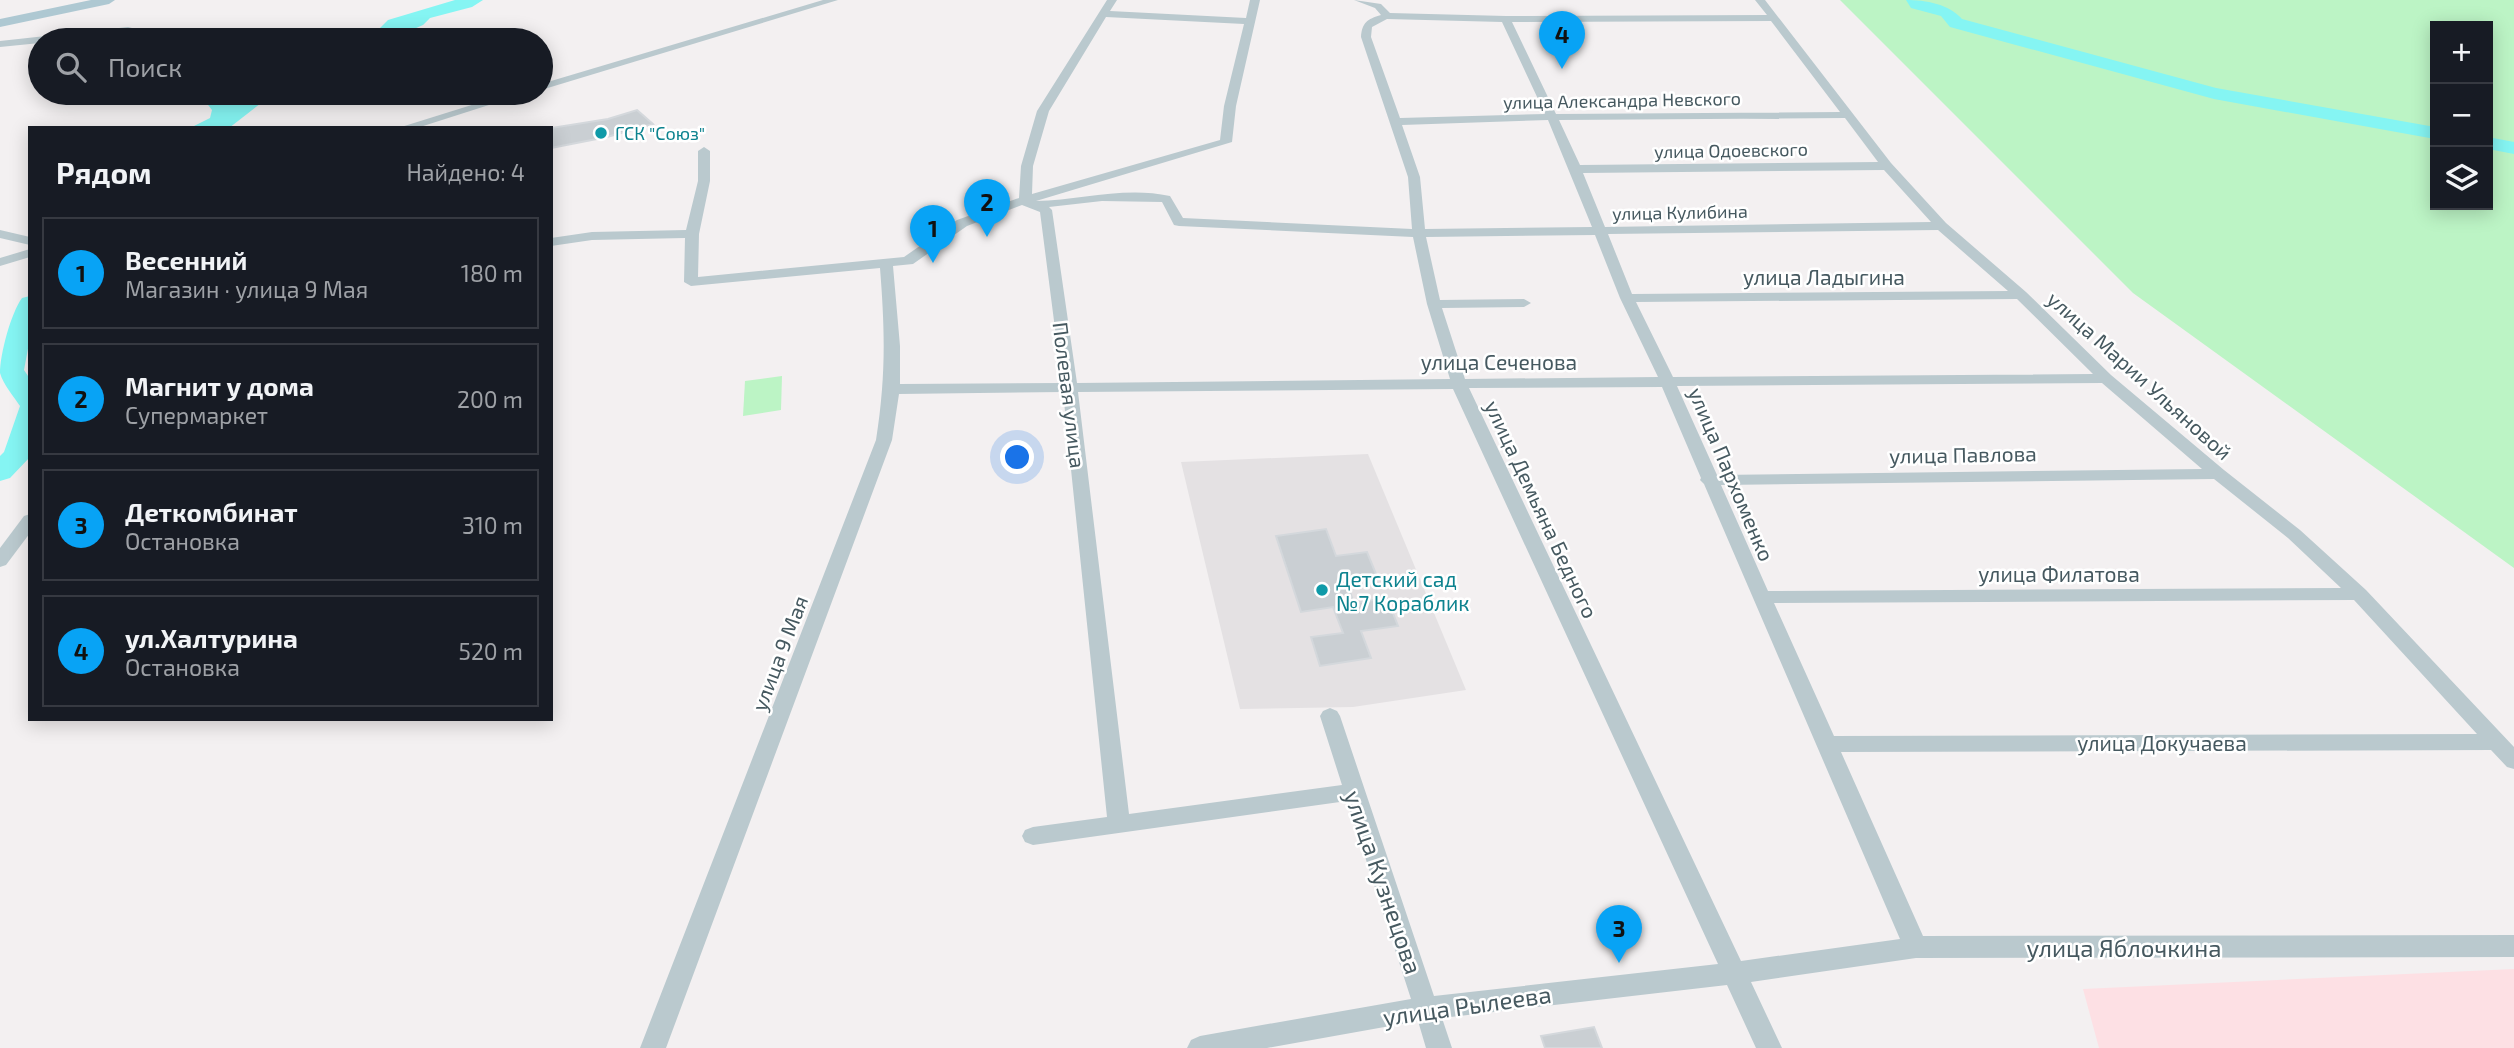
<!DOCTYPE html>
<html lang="ru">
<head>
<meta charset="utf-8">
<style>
  :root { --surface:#171b24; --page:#242831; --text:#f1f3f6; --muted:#9ea1a6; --line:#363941; --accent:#08a3f5 }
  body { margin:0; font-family:"Exo 2",sans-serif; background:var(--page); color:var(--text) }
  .controls { position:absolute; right:21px; top:21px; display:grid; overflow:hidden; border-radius:0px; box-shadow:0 4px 18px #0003 }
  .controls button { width:63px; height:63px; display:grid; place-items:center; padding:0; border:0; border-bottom:2px solid var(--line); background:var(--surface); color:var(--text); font:35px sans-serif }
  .you { position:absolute; left:1018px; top:458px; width:24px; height:24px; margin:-18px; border:5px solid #fff; border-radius:50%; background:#1a73e8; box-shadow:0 0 0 10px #1a73e833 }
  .badge { display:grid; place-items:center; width:46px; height:46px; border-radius:50%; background:var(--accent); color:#111; font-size:23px; font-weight:700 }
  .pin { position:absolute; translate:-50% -58px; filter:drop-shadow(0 2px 4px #0008) }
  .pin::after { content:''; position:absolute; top:37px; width:24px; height:21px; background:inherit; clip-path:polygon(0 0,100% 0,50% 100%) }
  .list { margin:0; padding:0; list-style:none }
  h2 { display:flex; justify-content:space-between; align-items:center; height:91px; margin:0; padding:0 28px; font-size:30px }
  h2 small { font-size:23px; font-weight:400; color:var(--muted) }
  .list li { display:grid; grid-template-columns:46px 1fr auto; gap:21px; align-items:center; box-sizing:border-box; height:112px; margin:0 14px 14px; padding:0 14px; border:2px solid var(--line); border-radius:0px }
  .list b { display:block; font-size:26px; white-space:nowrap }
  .list p { margin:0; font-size:23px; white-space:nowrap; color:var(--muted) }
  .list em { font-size:23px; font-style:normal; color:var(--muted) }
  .icon { flex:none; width:38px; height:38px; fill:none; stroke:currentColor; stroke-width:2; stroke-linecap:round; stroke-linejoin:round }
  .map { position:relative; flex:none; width:2514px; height:1048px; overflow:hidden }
  .search { position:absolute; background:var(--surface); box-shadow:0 4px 18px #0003; left:28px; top:28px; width:525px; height:77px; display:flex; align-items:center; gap:18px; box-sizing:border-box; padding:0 24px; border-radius:38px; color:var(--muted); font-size:26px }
  .panel { position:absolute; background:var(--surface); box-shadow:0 4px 18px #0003; left:28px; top:126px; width:525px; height:595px; border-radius:0px }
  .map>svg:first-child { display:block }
</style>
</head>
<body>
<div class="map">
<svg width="2514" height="1048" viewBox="0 0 2514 1048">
  <rect width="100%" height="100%" fill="#f3f0f1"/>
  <!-- education -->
  <path fill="#e4e1e3" d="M 1368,454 L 1466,690 L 1353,707 L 1240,709 L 1181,462 Z"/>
  <!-- medical -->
  <path fill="#fde0e4" d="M 2514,969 L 2514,1048 L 2099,1048 L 2083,989 Z"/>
  <!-- green -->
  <g fill="#bcf4c5" fill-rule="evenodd">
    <path d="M 1840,0 L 2514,0 L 2514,568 L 2133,293 ZM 2435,26 L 2488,26 L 2488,205 L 2435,205 Z"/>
    <path d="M 782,376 L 781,410 L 743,416 L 745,381 Z"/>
  </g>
  <!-- water -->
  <g fill="#85f5f3">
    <path d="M 455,0 L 483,0 L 472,7 L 430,18 L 423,25 L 389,40 L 344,40 L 356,34 L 378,30 L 388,20 Z"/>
    <path d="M 219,93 L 274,93 L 229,128 L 190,128 L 210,118 L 212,110 L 205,101 Z"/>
  </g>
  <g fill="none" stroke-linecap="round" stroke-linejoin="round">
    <!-- river -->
    <g fill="#85f5f3" fill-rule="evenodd">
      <path d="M 1906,0 C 1926,0 1949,4 1962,19 L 2216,88 L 2435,127 L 2435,139 L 2214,99 L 1950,27 L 1941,16 L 1911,8 Z"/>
      <path d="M 2488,137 L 2514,142 L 2514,154 L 2488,149 Z"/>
      <path d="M 30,296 L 30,338 L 24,370 L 30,379 L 30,457 L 10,478 L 0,481 L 0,456 L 4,452 L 20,406 C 14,397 3,384 0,373 C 0,354 11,313 22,298 Z"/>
    </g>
  </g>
  <!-- building -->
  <g fill="#cacfd3" stroke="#d4d8dc" stroke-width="2">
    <path d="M 637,110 L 653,124 L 607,137 L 551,148 L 551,128 L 608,119 Z"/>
    <path d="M 1326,529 L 1336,556 L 1367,552 L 1376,574 L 1345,578 L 1354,603 L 1387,598 L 1398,626 L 1361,631 L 1371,658 L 1320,666 L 1311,637 L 1343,633 L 1333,607 L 1301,612 L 1276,536 Z"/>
    <path d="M 1594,1027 L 1602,1048 L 1545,1048 L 1541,1036 Z"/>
  </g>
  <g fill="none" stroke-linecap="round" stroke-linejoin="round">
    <!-- minor -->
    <g fill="#bac9ce" fill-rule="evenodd">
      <path d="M 823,0 L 838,0 L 541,90 L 541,84 Z"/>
      <path d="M 1107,0 L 1117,0 L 1110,11 L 1246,18 L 1250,0 L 1260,0 L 1236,106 L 1232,142 L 1036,201 C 1081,200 1125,186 1170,196 L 1183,218 L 1412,229 L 1408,177 L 1361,37 C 1362,23 1367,19 1381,15 L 1375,8 L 1354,0 L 1381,4 L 1390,13 L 1506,16 L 1767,15 L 1755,0 L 1765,0 L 1891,163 L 1946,223 L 2026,292 L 2111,375 L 2224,470 L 2300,530 L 2366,590 L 2514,747 L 2514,769 L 2507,767 L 2491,750 L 1841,752 L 1923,936 L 2514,935 L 2514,957 L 1916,958 L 1751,982 L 1782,1048 L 1756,1048 L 1727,985 L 1442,1018 L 1452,1048 L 1426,1048 L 1418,1021 L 1267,1048 L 1187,1048 L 1191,1040 L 1200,1036 L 1411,999 L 1347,801 L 1033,845 L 1025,842 L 1022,836 L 1025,830 L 1033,827 L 1107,817 L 1063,392 L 899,394 L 892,440 L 666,1048 L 640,1048 L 876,440 C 886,376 885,332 880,268 L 691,286 L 684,282 L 685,238 L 592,240 L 551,246 L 551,238 L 592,232 L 686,230 L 698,181 L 698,151 L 704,147 L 710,151 L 710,181 L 699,234 L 698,277 L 904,257 L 957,220 L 1019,198 L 1021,166 L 1037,111 ZM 1106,17 L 1244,24 L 1224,106 L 1220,140 L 1032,194 L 1033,166 L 1049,111 ZM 1387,19 L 1502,22 L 1545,114 L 1400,118 L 1371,37 L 1372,27 ZM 1771,21 L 1840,112 L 1556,114 L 1512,22 ZM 1845,118 L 1878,162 L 1580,165 L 1559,120 ZM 1548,120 L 1592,227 L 1425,229 L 1420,177 L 1402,125 ZM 1884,170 L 1931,222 L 1605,227 L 1583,173 ZM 1102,201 L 1162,202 L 1174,225 L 1179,226 L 1413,237 L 1427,304 L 1450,379 L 1077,383 L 1052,210 L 1049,207 ZM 1022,205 L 1040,212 L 1062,383 L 900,384 L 900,346 L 893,266 L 913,264 L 967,226 ZM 1938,230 L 2008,291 L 1632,294 L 1608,234 ZM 1595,235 L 1620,298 L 1658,377 L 1465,379 L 1442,308 L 1524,307 L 1531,303 L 1524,299 L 1440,300 L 1426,237 ZM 2017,299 L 2093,374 L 1673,377 L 1636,302 ZM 2102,383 L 2202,469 L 1717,475 L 1677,386 ZM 1662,387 L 1701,478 L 1700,480 L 1704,484 L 1900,939 L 1741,961 L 1469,388 ZM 1453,389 L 1718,964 L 1434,996 L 1340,716 L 1337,711 L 1330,708 L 1323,711 L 1320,716 L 1342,785 L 1129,814 L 1078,392 ZM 2214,479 L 2288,538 L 2341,588 L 1768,591 L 1721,485 ZM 2354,600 L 2477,734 L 1834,736 L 1774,603 Z"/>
      <path d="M 128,27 L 132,28 L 132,32 L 40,40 L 40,43 L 0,47 L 0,41 Z"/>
      <path d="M 510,93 L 526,93 L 417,128 L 398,128 Z"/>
      <path d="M 0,230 L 30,237 L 30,245 L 0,238 Z"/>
      <path d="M 30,249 L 30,257 L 0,266 L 0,258 Z"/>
      <path d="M 30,514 L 30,533 L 6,565 L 0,567 L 0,548 L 24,516 Z"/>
    </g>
    <!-- major -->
    <path fill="#aec8d2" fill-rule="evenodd" d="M 91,0 L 115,0 L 109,4 L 0,27 L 0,19 Z"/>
  </g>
  <!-- markers -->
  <g fill="#0f9aa8" stroke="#fff" stroke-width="2.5">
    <circle cx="601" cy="133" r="7"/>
    <circle cx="1322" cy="590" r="7"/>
  </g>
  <g text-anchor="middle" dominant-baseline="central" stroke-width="5" stroke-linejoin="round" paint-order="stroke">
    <!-- far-street labels -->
    <g font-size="18" fill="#465960" stroke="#fff">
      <text transform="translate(1622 100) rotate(-1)">улица Александра Невского</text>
      <text transform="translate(1731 150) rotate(-1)">улица Одоевского</text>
      <text transform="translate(1680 212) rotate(-1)">улица Кулибина</text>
    </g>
    <!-- far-culture labels -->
    <g font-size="18" fill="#0d838f" stroke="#fff" text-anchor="start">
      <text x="615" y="133">ГСК "Союз"</text>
    </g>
    <!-- street labels -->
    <g font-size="21" fill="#465960" stroke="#fff">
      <text x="1824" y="276">улица Ладыгина</text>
      <text x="1499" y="361">улица Сеченова</text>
      <text transform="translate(2140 375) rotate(42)">улица Марии Ульяновой</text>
      <text transform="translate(1070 395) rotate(83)">Полевая улица</text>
      <text transform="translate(1963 454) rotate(-1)">улица Павлова</text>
      <text transform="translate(1732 474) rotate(67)">улица Пархоменко</text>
      <text transform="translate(1542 509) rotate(65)">улица Демьяна Бедного</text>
      <text x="2059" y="573">улица Филатова</text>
      <text transform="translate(779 653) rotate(-69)">улица 9 Мая</text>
      <text x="2162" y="742">улица Докучаева</text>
    </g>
    <!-- culture labels -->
    <g font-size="21" fill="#0d838f" stroke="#fff" text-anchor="start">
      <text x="1336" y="578">Детский сад<tspan x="1336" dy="24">№7 Кораблик</tspan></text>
    </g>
    <!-- near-street labels -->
    <g font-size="24" fill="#465960" stroke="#fff">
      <text transform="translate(1384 882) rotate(71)">улица Кузнецова</text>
      <text x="2124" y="947">улица Яблочкина</text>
      <text transform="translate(1467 1005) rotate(-8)">улица Рылеева</text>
    </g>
  </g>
</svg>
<div class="controls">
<button>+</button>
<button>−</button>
<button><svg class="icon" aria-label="layers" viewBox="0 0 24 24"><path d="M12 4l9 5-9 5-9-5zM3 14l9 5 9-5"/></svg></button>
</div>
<div class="you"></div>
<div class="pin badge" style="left:933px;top:263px">1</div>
<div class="pin badge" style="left:987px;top:237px">2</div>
<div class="pin badge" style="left:1619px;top:963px">3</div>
<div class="pin badge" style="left:1562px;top:69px">4</div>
<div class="search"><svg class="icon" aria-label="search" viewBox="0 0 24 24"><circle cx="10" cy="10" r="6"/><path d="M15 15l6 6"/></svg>Поиск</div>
<section class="panel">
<h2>Рядом<small>Найдено: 4</small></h2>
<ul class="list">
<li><span class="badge">1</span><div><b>Весенний</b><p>Магазин · улица 9 Мая</p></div><em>180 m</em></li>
<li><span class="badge">2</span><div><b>Магнит у дома</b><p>Супермаркет</p></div><em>200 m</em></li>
<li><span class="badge">3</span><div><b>Деткомбинат</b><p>Остановка</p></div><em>310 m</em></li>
<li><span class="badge">4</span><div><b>ул.Халтурина</b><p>Остановка</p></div><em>520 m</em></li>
</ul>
</section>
</div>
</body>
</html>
